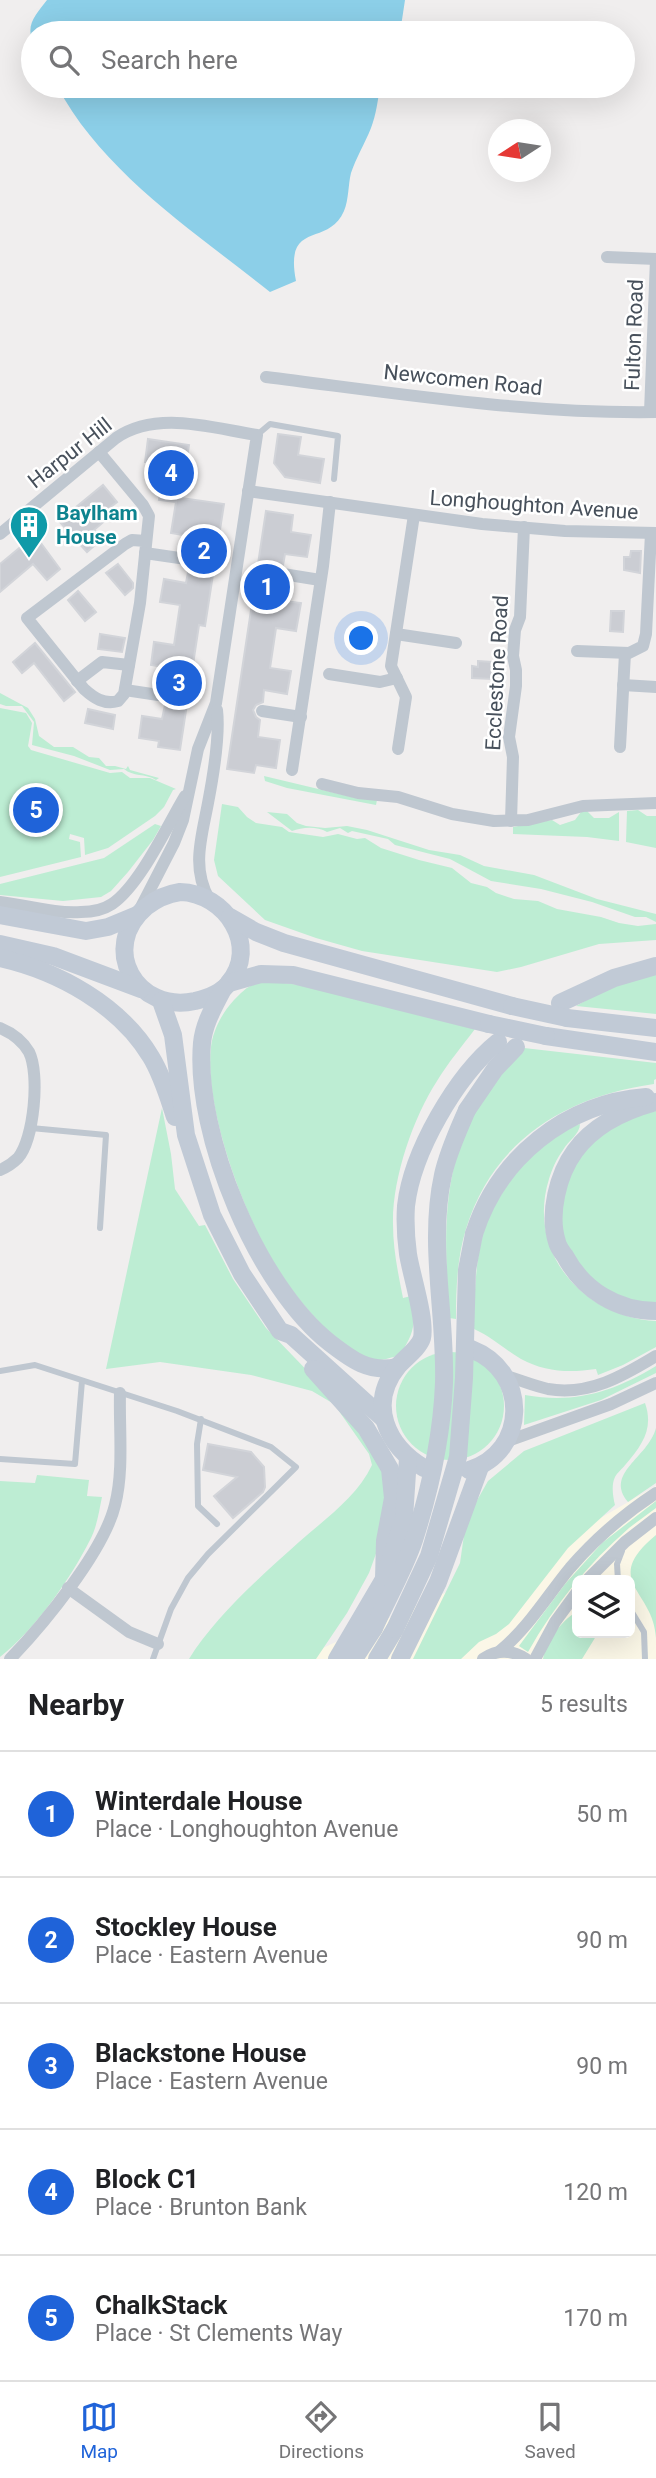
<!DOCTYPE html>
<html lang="en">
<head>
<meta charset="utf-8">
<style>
  :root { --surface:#fff; --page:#f2f2f2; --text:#202124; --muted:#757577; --line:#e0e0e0; --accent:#1f63d9 }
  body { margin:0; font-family:Roboto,sans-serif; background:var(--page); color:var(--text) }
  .controls { position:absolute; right:21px; bottom:21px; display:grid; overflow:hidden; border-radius:10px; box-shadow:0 7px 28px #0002 }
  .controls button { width:63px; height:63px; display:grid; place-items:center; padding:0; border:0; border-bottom:2px solid var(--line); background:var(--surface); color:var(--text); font:35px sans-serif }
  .compass { position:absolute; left:488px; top:119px; width:63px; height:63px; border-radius:50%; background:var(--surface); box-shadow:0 7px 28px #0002; rotate:258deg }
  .you { position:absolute; left:362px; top:639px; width:24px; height:24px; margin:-18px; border:5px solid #fff; border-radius:50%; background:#1a73e8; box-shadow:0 0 0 10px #1a73e833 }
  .badge { display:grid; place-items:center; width:46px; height:46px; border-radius:50%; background:var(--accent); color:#fff; font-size:23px; font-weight:700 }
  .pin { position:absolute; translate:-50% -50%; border:4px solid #fff; box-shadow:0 2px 7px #0006 }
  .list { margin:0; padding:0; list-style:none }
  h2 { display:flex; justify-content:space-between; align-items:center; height:91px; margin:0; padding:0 28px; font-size:30px }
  h2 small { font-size:23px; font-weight:400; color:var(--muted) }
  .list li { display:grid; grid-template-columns:46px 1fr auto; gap:21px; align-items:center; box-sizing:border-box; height:126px; padding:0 28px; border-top:2px solid var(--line) }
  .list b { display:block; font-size:26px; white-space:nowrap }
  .list p { margin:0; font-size:23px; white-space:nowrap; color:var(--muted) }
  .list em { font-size:23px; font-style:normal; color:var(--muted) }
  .icon { flex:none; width:38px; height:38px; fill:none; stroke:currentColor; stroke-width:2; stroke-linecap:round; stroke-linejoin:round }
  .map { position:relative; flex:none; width:656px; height:1659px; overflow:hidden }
  .search { position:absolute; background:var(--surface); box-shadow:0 7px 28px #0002; left:21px; right:21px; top:21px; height:77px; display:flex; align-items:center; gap:18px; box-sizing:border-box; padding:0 24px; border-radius:38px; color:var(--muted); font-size:26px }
  .sheet { height:721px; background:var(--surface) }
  nav { display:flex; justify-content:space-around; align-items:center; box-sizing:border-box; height:98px; border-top:2px solid var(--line); background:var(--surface); font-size:19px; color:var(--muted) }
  nav a { display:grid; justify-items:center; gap:4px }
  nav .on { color:var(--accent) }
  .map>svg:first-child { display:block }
</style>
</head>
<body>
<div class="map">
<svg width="656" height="1659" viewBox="0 0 656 1659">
  <rect width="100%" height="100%" fill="#f0eeee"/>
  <!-- commercial -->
  <path fill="#fbf7e7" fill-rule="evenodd" d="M 656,1486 L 656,1659 L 303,1659 L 305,1656 L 564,1539 ZM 577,1580 L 630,1580 L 630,1633 L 577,1633 Z"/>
  <!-- green -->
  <g fill="#bdedd3">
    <path d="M 0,693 L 28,708 L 35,719 L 39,736 L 54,747 L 73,747 L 89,757 L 99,758 L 106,766 L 115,766 L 126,769 L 128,766 L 130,770 L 159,778 L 156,780 C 145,773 133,777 124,769 L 110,770 L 74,756 L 32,745 L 34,722 L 22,706 L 6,706 L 0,704 Z"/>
    <path d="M 0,708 L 26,713 L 32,723 L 28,746 L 31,750 L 110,773 L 122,772 L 130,778 L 150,778 L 176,789 L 173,790 L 164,807 L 155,816 L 108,848 L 85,855 L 84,838 L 70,834 L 69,839 L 80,842 L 81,857 L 0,877 Z"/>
    <path d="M 264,776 L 356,798 L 377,800 L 376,805 L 287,788 L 265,781 Z"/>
    <path d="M 222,804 L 238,807 L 247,817 L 256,823 L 282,827 L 289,832 L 323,837 L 338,834 L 357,839 L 365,838 L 381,848 L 419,860 L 452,868 L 471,883 L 487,887 L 496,893 L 514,899 L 538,901 L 557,909 L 601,917 L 619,923 L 638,926 L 656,924 L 656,940 L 599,944 L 521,967 L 497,972 L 362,951 L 316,938 L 265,920 L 218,876 L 214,860 Z"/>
    <path d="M 638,810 L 647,816 L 656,816 L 656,848 L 626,842 L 627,811 Z"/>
    <path d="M 587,811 L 594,818 L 609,818 L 619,812 L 619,841 L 587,837 L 513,834 L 513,827 L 552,820 L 560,825 L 575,820 L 581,812 Z"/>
    <path d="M 267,812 L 287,814 L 297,823 L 306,826 L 325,828 L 347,826 L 367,830 L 429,850 L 460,855 L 484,866 L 534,875 L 597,899 L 656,914 L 656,922 L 646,917 L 635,917 L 592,902 L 541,889 L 491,881 L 450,859 L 395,845 L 388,839 L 352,831 L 348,833 L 340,828 L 327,832 C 317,826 302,827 292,831 Z"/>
    <path d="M 155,824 L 161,826 L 153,840 L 128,872 L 111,891 L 101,897 L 63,901 L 0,895 L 0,884 L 104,858 Z"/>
    <path d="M 656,973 L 656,1014 L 576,1006 L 611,986 Z"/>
    <path d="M 276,982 L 300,985 L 475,1029 C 462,1046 448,1063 437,1081 C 413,1118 392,1179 393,1224 C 393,1249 398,1273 403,1298 L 411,1296 C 416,1324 415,1331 400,1355 C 390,1358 378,1362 368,1360 C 355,1357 343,1344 333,1336 C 308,1312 288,1287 270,1256 C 241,1206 204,1106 211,1047 C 213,1030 222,1013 234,1000 C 239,995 247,986 255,984 C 261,982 270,983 276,982 Z"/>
    <path d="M 524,1048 L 656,1063 L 656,1079 L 654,1080 L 654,1084 C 567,1096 493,1140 466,1229 C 457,1258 456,1289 456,1319 L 449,1318 C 445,1247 440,1177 474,1112 C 478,1104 482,1095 487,1088 C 497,1073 512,1061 524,1048 Z"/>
    <path d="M 162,1108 L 171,1154 L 175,1189 L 199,1226 L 205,1225 L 233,1279 L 266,1328 L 349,1414 L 388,1477 L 377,1551 L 369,1573 L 347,1613 L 316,1659 L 189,1659 C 214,1618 262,1575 299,1542 C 325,1519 357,1497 372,1465 L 369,1454 L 334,1404 L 312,1391 L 251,1375 L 160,1362 L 106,1369 Z"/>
    <path d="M 656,1111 L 656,1307 L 631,1304 L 581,1274 L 559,1228 L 569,1164 L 615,1120 Z"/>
    <path d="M 580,1124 C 580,1134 568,1141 563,1150 C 557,1158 552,1169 549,1179 C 526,1253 584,1317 656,1321 L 656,1347 L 623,1365 L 598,1375 L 596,1369 C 569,1373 545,1372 521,1359 C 504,1349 492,1337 474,1329 L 473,1323 C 475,1295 475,1266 482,1238 C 492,1196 538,1136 580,1124 Z"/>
    <circle cx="450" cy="1406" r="54"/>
    <path d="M 656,1366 L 656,1373 L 601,1400 L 524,1425 L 525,1395 C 575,1404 613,1392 656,1366 Z"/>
    <path d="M 645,1403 C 654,1429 642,1445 626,1464 C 623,1468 617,1473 615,1477 C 611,1485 613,1497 615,1505 L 568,1548 L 509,1624 L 496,1634 L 479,1642 L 461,1659 L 413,1659 L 460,1563 L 465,1528 L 475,1504 L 488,1481 L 524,1451 Z"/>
    <path d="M 656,1428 L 656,1483 L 628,1502 C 604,1473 648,1458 656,1428 Z"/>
    <path d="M 37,1475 L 89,1480 L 87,1496 L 102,1497 C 99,1511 97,1527 90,1540 C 71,1578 34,1631 0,1657 L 0,1481 L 35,1483 Z"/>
    <path d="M 656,1501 L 656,1508 C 647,1515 638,1521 629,1528 C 588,1564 555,1604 528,1652 L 519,1646 L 565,1584 L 602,1543 Z"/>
    <path d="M 656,1535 L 656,1638 C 654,1590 600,1581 656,1535 Z"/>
    <path d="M 577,1611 L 577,1633 L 598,1633 L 582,1659 L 543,1659 C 547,1639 561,1622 577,1611 Z"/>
  </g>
  <!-- water -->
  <g fill="#8ccfe8">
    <path d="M 47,0 L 405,0 L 400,33 L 33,33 L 33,41 C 25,25 37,13 47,0 Z"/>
    <path d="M 57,86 L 380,86 C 378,100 376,115 371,128 C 365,143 356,158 351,173 C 348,185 349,199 344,211 C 328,248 284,219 296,281 L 270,292 C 195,232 103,173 57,86 Z"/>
  </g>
  <!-- building -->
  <g fill="#cbcdd3" stroke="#d2d4d9" stroke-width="2">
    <path d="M 278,434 L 301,437 L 298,455 L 324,459 L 320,483 L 285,477 L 274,463 Z"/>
    <path d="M 148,439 L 189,445 L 181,498 L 224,504 L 205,626 L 199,625 L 180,750 L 158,747 L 159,741 L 139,738 L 142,716 L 162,719 L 165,705 L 171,702 L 174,697 L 173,692 L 167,688 L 170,668 L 151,665 L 154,642 L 174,645 L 180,605 L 160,602 L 164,579 L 186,583 L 189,567 L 195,560 L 191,552 L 194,537 L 171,533 L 176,502 L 159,500 L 162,483 L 155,482 L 158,463 L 145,462 Z"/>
    <path d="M 103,485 L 117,502 L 103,513 L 108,518 L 94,530 L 102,539 L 87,552 L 59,521 Z"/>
    <path d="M 266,511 L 293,515 L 291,532 L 311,535 L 307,557 L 285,554 L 283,565 L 277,568 L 275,572 L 275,578 L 281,582 L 278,600 L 301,603 L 296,631 L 276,628 L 270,668 L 291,671 L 287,694 L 264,690 L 263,702 L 256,705 L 253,710 L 256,717 L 260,720 L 258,737 L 280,740 L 276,768 L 256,765 L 254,773 L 227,769 Z"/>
    <path d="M 35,535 L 60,569 L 47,580 L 33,564 L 0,592 L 0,564 Z"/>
    <path d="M 631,551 L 641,551 L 640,573 L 624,570 L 624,557 L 630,557 Z"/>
    <path d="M 118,564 L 133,583 L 133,588 L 125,595 L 106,573 Z"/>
    <path d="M 78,591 L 96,612 L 85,621 L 68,600 Z"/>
    <path d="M 611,611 L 624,611 L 623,632 L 610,631 Z"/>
    <path d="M 100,634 L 125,638 L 122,652 L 98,649 Z"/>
    <path d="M 35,643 L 75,692 L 64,701 L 34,663 L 22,673 L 13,662 Z"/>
    <path d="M 478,661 L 492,662 L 492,679 L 472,678 L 472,666 L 478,667 Z"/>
    <path d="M 88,709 L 115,715 L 113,729 L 85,723 Z"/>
    <path d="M 208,1444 L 251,1452 L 264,1467 L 265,1487 L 263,1492 L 233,1518 L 214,1496 L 237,1477 L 203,1470 Z"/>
  </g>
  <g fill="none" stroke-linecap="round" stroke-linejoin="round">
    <!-- lane -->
    <g stroke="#bfc7d0" stroke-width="6">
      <path d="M 257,435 L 270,424 L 338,436 L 334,479"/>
      <path d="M 31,1128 L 106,1135 L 100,1228"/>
      <path d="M 0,1371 L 35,1365 L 177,1411 L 271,1447 L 296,1467 L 208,1554 L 188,1578 L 171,1609 L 153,1659"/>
      <path d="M 201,1419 L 197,1444 L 198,1506 L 217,1524"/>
      <path d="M 0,1459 L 75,1464 L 82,1381"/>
      <path d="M 618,1580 L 617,1564 L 622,1551"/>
      <path d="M 630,1609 L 644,1632 L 645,1659"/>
    </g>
    <!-- street -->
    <g stroke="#bfc7d0" stroke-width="12">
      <path d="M 607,257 L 656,259"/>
      <path d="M 266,377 C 395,393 525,414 656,412"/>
      <path d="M 650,412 L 656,259"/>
      <path d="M 99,452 L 143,505 L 149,516 L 140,603 L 124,694 L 118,701 C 104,705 94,698 84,689 L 27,618 L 125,544 L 132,540 L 146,541"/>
      <path d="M 248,491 L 482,524 L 565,531 L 656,533"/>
      <path d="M 0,534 L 116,438 C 157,410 211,428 257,435 L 216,703 L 198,749 L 183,820 L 174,843 L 140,909"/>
      <path d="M 145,553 L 186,559"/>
      <path d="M 283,574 L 320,580"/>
      <path d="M 396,634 L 456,643"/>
      <path d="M 577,651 L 629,653 L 643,646 L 646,634 L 651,533"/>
      <path d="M 329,674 L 380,682 L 397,678"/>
      <path d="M 77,681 L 102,662 L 129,665"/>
      <path d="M 623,685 L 656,687"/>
      <path d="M 125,690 L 165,696"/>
      <path d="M 262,711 L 301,717"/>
      <path d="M 620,747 L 625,653"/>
      <path d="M 398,749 L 406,697 L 391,666 L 414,515"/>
      <path d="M 292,770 L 323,566 L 330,502"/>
      <path d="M 322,784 L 358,793 L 398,797 L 452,814 L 494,821 L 528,820 L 583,806 L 656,803"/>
      <path d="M 511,821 L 513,757 L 509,737 L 516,686 L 516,670 L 513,656 L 515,630 L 520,617 L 524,527"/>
      <path d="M 209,899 C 191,867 202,836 208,803 C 213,777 220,735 217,710"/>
      <path d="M 0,902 C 26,905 55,914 81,912 C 92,912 103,910 112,904 C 140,885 167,826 185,796"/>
      <path d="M 0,1028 C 12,1033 22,1040 29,1052 C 40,1074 34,1139 18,1158 C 13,1163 7,1167 0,1170"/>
      <path d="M 506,1376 C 520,1380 534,1386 548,1389 C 589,1396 623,1376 656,1356"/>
      <path d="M 505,1442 L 611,1404 L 656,1383"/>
      <path d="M 587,1580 L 625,1542 L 656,1518"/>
      <path d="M 68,1588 L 129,1632 L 158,1644"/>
      <path d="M 500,1651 C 528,1628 547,1596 570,1568 C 595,1539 624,1514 656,1493"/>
      <path d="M 10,1659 C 43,1625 104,1551 115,1505 C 124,1470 119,1429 120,1393"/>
      <path d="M 483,1659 C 497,1649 511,1649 526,1659"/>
      <path d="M 535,1659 L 555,1622 L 577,1592"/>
    </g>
    <!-- secondary -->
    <g stroke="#c1cad6" stroke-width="18">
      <path d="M 180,892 C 225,893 261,946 228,984 C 220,994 207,998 195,1001 C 137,1014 98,948 146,907 C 157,898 167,894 180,892 Z"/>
      <path d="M 0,915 L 86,931 L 108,927 L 137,915"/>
      <path d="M 230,917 L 256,932 L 284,943 L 512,1006"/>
      <path d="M 0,944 L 53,956 L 141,989"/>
      <path d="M 0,958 C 58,971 120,1005 151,1057 C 162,1075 168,1096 175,1117"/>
      <path d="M 229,983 L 261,974 L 293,975 L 489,1024"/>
      <path d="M 223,989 C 214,1007 204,1023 202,1043 C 194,1134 258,1287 330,1343 C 352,1360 369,1373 397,1367"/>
      <path d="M 161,1001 L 173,1035 L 186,1135 L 212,1215 L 242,1274 L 280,1331 L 291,1335 L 384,1419"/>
      <path d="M 560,1003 L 614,978 L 656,966"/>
      <path d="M 567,1018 L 656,1028"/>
      <path d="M 546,1036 L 656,1052"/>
      <path d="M 656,1102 C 626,1110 594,1125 575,1151 C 558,1174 548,1214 557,1242 C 558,1247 562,1252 565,1256 C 583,1290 617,1311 656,1311"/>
      <path d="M 467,1110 L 495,1069 L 516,1047"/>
      <path d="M 474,1234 C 498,1158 566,1103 646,1097"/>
      <path d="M 313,1369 L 366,1428 L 390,1469 L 393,1498 L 385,1541 L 384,1579"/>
      <path d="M 424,1468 C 387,1446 367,1404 398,1366 C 405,1358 419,1348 422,1338 C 426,1319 411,1274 408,1254 C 406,1239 405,1221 406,1206 C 412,1152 456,1076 498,1042"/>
      <path d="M 469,1470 C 528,1452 530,1372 471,1349"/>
      <path d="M 337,1659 L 384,1579 L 404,1518 L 408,1458"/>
      <path d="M 354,1659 L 374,1628"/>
      <path d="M 377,1659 L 395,1629"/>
      <path d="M 400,1659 L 438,1582 L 480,1467"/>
    </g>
    <!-- secondary-bridge -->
    <g stroke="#c1cad6" stroke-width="18">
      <path d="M 512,1006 L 567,1018"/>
      <path d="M 489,1024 L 546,1036"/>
      <path d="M 374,1628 C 387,1599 404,1570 414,1540 C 430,1490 442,1435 444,1383 C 446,1314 428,1243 443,1175 C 448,1152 458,1131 467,1110"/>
      <path d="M 395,1629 L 429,1556 L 458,1457 L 464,1378 L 467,1270 L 474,1234"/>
    </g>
  </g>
  <!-- icons -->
  <defs>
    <g id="building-pin" transform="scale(2.0125)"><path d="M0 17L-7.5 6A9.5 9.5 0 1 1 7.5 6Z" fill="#0f9aa8" stroke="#fff"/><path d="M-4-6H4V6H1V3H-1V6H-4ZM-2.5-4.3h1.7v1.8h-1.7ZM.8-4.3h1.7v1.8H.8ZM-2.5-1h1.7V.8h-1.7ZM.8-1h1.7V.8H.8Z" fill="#fff"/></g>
  </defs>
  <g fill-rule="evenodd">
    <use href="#building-pin" x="29" y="525"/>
  </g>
  <g text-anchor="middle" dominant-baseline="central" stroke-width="5" stroke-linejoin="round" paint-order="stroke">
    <!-- street labels -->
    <g font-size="21" fill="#47505b" stroke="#fff">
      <text transform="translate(634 335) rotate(-88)">Fulton Road</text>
      <text transform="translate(463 380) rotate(6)">Newcomen Road</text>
      <text transform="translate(70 453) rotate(-38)">Harpur Hill</text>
      <text transform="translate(534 505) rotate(4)">Longhoughton Avenue</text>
      <text transform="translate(497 673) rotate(-87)">Ecclestone Road</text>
    </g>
    <!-- culture labels -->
    <g font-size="21" font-weight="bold" fill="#0d838f" stroke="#fff" text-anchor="start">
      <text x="56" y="513">Baylham<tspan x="56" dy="24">House</tspan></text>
    </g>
  </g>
</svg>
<div class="controls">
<button><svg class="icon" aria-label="layers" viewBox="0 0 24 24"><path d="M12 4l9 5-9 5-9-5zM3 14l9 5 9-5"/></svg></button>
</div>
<svg class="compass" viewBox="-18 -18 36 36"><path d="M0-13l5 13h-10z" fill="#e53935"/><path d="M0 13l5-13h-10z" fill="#757577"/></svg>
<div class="you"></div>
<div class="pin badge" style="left:267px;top:587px">1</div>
<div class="pin badge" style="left:204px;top:551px">2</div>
<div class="pin badge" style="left:179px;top:683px">3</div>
<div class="pin badge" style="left:171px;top:473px">4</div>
<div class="pin badge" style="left:36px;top:810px">5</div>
<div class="search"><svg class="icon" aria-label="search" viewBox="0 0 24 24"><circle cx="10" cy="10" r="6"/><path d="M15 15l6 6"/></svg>Search here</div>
</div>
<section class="sheet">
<h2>Nearby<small>5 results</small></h2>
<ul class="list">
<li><span class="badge">1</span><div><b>Winterdale House</b><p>Place · Longhoughton Avenue</p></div><em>50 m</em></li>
<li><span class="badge">2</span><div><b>Stockley House</b><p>Place · Eastern Avenue</p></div><em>90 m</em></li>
<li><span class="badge">3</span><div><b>Blackstone House</b><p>Place · Eastern Avenue</p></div><em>90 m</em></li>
<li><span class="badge">4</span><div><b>Block C1</b><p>Place · Brunton Bank</p></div><em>120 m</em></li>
<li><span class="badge">5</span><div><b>ChalkStack</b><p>Place · St Clements Way</p></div><em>170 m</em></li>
</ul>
</section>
<nav>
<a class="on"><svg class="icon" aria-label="map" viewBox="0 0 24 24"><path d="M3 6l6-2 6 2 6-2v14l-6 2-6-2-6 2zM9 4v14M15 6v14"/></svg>Map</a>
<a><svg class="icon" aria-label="directions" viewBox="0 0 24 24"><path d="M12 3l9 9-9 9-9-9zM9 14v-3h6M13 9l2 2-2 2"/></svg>Directions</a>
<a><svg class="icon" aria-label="saved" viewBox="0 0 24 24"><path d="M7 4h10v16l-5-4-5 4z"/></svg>Saved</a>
</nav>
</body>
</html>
